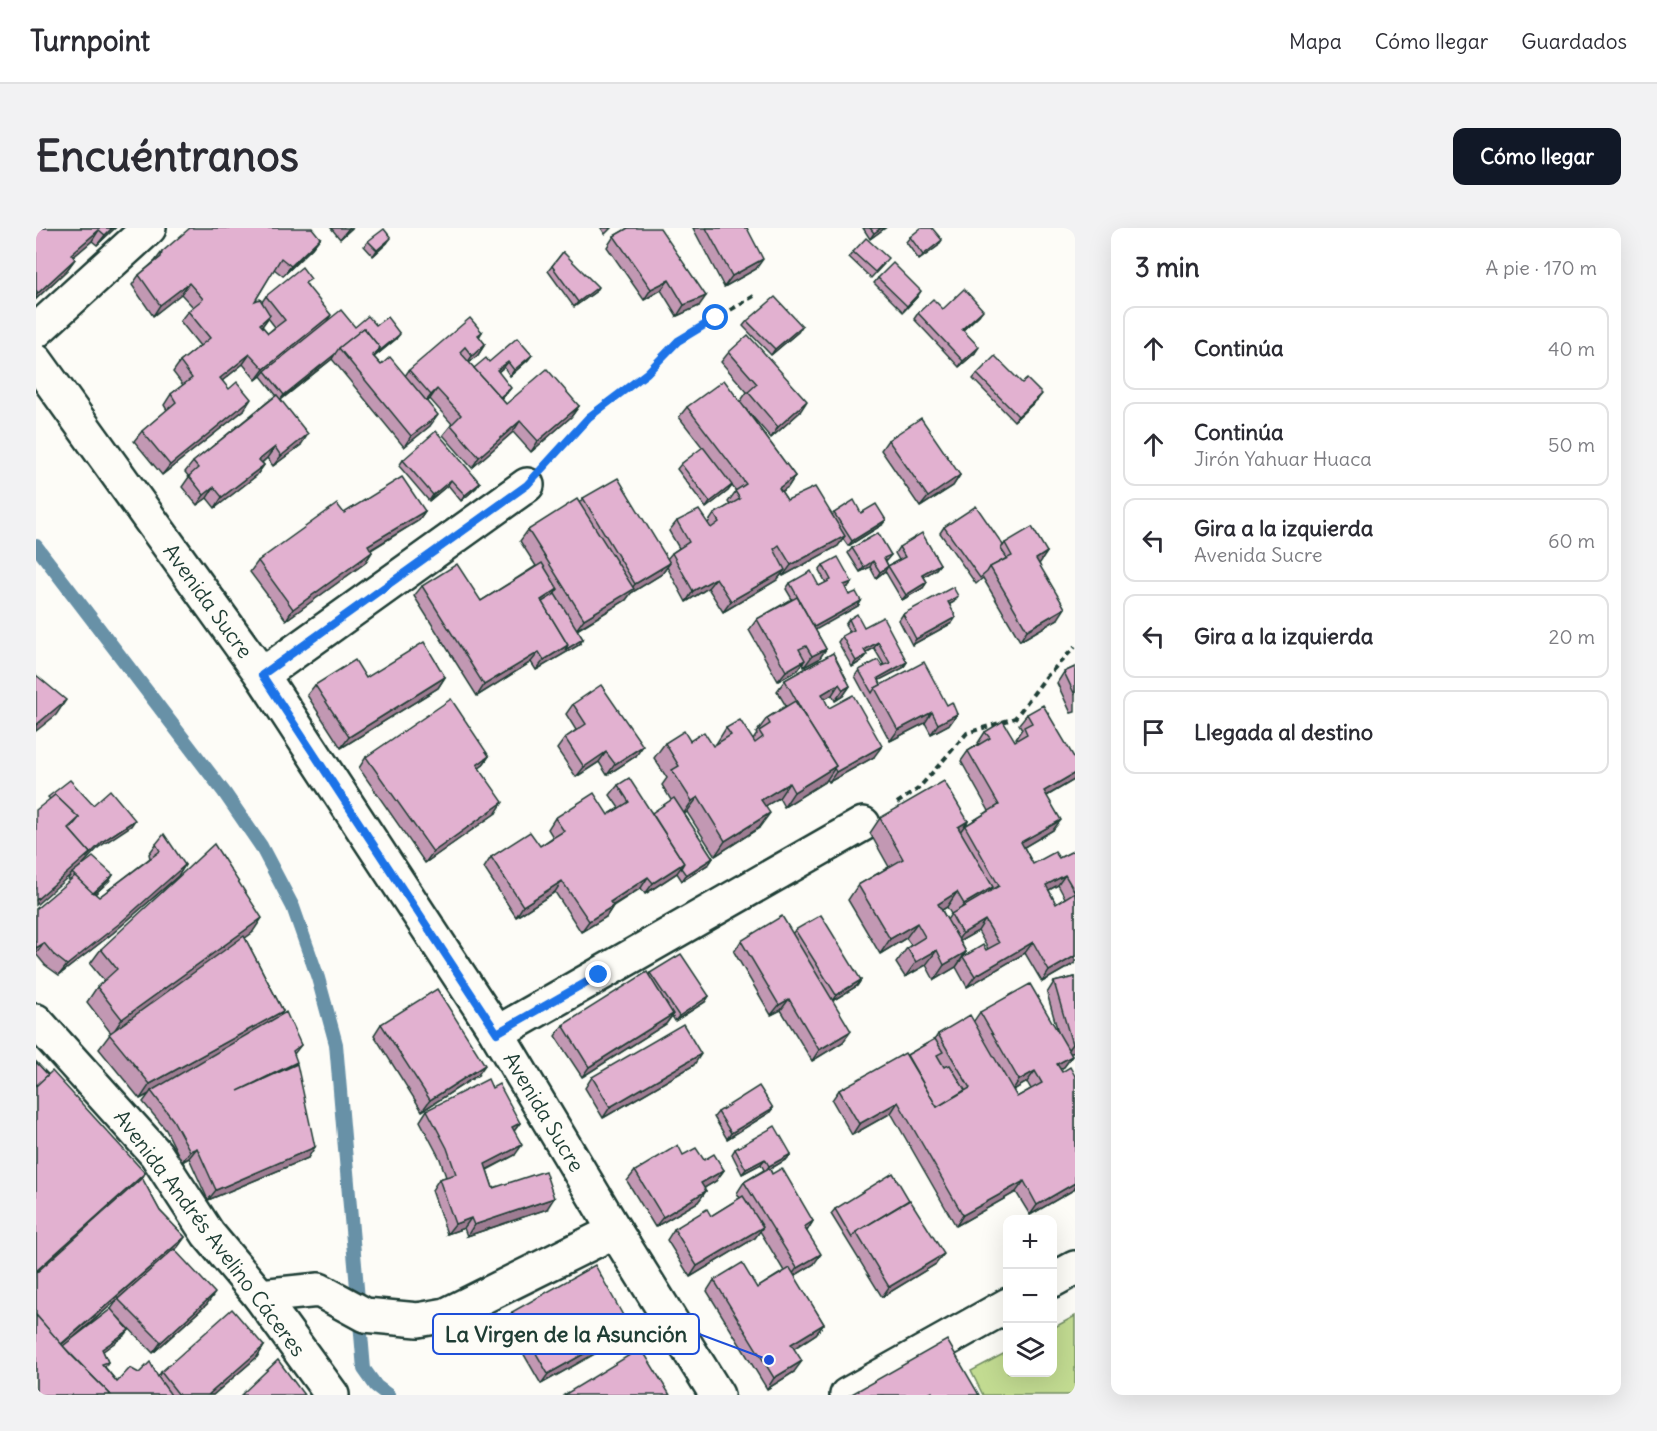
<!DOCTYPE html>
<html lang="es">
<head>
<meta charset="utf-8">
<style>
  :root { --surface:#fff; --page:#f2f2f3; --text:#2b2b33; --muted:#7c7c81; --line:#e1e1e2; --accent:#111827 }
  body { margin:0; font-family:Delius,sans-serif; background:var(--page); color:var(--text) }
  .controls { position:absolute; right:18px; bottom:18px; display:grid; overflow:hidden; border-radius:12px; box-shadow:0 6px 24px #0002 }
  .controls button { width:54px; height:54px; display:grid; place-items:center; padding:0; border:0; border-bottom:2px solid var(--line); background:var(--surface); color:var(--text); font:30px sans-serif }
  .stop { position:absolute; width:18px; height:18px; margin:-14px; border:4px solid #1a73e8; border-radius:50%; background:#fff }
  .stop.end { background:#1a73e8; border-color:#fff; box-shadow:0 2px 6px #0008 }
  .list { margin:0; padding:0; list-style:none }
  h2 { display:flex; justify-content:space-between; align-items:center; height:78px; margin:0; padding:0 24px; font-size:26px }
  h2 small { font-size:20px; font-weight:400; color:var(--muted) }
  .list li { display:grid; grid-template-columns:39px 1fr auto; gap:18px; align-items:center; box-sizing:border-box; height:84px; margin:0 12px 12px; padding:0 12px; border:2px solid var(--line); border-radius:12px }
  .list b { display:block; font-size:22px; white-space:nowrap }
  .list p { margin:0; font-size:20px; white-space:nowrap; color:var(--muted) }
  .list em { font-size:20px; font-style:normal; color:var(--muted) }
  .icon { flex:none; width:33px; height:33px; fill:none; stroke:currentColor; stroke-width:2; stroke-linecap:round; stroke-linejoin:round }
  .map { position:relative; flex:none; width:1039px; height:1167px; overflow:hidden; border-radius:12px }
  header { display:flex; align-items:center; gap:36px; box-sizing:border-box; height:84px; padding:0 30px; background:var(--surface); border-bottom:2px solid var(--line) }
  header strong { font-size:28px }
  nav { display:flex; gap:33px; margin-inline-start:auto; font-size:21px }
  .intro { display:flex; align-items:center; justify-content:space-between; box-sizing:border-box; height:144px; padding:0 36px }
  h1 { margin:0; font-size:42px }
  .button { padding:15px 27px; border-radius:12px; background:var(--accent); color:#fff; font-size:21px; font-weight:700 }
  main { display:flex; gap:36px; padding:0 36px }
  aside { flex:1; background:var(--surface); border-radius:12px; box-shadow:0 6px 24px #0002 }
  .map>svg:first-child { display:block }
</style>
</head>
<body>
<header>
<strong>Turnpoint</strong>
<nav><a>Mapa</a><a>Cómo llegar</a><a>Guardados</a></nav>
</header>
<div class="intro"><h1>Encuéntranos</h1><a class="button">Cómo llegar</a></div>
<main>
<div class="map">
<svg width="1039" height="1167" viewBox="0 0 1039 1167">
  <rect width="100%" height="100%" fill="#fdfcf7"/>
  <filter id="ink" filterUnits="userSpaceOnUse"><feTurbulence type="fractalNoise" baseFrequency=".0167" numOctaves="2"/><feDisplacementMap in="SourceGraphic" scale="12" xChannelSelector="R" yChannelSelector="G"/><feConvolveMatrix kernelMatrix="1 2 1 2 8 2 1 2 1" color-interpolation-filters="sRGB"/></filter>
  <g filter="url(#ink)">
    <!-- green -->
    <path fill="#c2db91" stroke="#708c62" stroke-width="1.5" d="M 1039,1088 L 1039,1167 L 947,1167 L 935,1143 L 971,1124 L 972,1144 L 1017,1144 L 1017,1100 Z"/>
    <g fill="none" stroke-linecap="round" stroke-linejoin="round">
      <!-- stream -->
      <path stroke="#6791a7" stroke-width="14" d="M 0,318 L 188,564 L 225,618 L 257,679 L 282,750 L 300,816 L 328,1141 L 340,1158 L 352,1167"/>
      <!-- street casing -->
      <g stroke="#1f3d34" stroke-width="38">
        <g id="street">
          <path d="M 0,103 L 113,0"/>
          <path d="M 0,133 L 226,447 L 461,805 L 579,1003 L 681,1167"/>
          <path d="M 226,447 L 491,257"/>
          <path d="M 0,793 L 120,926 L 172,1006 L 224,1068 L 296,1167"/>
          <path d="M 461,805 L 827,596"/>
          <path d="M 1017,1052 L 1039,1040"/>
          <path d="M 224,1068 L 283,1062 L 329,1087 L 382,1092 L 410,1087 L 579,1003"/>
          <path d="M 811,1167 L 972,1077"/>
        </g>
      </g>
      <!-- path -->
      <g stroke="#1f3d34" stroke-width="4" stroke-dasharray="6 4.5" stroke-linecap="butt">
        <path d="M 518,228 L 553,189 L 611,145 L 642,113 L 718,68"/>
        <path d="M 861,575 L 882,561 L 931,505 L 979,490 L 1010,449 L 1039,419"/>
      </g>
      <!-- street -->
      <use href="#street" stroke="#fdfcf7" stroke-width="33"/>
    </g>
    <!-- wall -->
    <g fill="#c298b3" stroke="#1f3d34" stroke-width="1.5" fill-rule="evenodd">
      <path d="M 0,0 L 79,0 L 61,17 L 56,13 L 37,29 L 39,31 L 31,42 L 0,71 Z"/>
      <path d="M 295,0 L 316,0 L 304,11 Z"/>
      <path d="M 565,0 L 575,0 L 569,6 Z"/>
      <path d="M 592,0 L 663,78 L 641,88 L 625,62 L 608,72 L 571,19 L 578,8 Z"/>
      <path d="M 657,0 L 711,0 L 720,41 L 688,59 Z"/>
      <path d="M 827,0 L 849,0 L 834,11 Z"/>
      <path d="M 874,9 L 902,18 L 883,32 L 870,14 Z"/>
      <path d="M 284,10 L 276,20 L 247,48 L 238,41 L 219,73 L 226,74 L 230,68 L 271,57 L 291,93 L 319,99 L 340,97 L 360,111 L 338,129 L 345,137 L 369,148 L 373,142 L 446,104 L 443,109 L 449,116 L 442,127 L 433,135 L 438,140 L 453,134 L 496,127 L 492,132 L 474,148 L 468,139 L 462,144 L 471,165 L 465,170 L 470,176 L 543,178 L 535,189 L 495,224 L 477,204 L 436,240 L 407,207 L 416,196 L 394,171 L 391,174 L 394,198 L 368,219 L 296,131 L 245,172 L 265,217 L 237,238 L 231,230 L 226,235 L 228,237 L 220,248 L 179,280 L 171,270 L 161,277 L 146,259 L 153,249 L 149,244 L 157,234 L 240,167 L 225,148 L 220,152 L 207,136 L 186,153 L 208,182 L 126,247 L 98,213 L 106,203 L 131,182 L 128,177 L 135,166 L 147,157 L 137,144 L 144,134 L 164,118 L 144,93 L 152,83 L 157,79 L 145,66 L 117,88 L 96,57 L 103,47 L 119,33 L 126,24 ZM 232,90 L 239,99 L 232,105 L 226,98 Z"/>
      <path d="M 332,13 L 351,15 L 337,28 L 328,18 Z"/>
      <path d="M 527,24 L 559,64 L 538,79 L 512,43 Z"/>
      <path d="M 817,24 L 848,36 L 835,50 L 813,29 Z"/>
      <path d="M 842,50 L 881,69 L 867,84 L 838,55 Z"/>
      <path d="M 907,81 L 943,87 L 927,102 L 939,125 L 923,139 L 878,91 L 882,85 Z"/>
      <path d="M 711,93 L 766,98 L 762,104 L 735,127 L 707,98 Z"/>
      <path d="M 693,124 L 764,184 L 735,210 L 708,179 L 759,248 L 752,259 L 745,263 L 751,272 L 796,287 L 798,285 L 825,285 L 846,297 L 812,318 L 807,311 L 802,318 L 747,348 L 746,346 L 741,352 L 687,384 L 672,360 L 650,374 L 631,339 L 626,346 L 595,365 L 590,372 L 541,402 L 547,411 L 543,417 L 500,442 L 495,434 L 441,468 L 378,368 L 386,358 L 445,373 L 500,338 L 484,313 L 492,302 L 543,275 L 547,270 L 631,331 L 636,325 L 643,320 L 633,303 L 641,293 L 672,295 L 678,286 L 694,277 L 692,274 L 700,263 L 696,258 L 692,263 L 670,280 L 641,241 L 645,236 L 667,220 L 643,189 L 651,179 L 704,174 L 711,164 L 685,134 Z"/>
      <path d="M 941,146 L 986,155 L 1002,171 L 978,193 L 937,151 Z"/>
      <path d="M 852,212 L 924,247 L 917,258 L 884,279 L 845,222 Z"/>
      <path d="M 367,232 L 444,255 L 440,260 L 425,273 L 412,257 L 393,273 L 363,238 Z"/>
      <path d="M 389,283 L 382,293 L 335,322 L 336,324 L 329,335 L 250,392 L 214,344 L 222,333 L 308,285 Z"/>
      <path d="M 908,299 L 967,318 L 969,315 L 1011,324 L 1003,335 L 1022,391 L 984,413 L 947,350 L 940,356 L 904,305 Z"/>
      <path d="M 863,319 L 904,336 L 900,341 L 888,349 L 891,354 L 887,360 L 866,372 L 849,343 L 840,350 L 834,339 L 824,344 L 812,325 L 816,320 L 855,327 L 850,333 L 852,338 L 863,332 L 859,325 Z"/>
      <path d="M 787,337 L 812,359 L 810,360 L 813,367 L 825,373 L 822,378 L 779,401 L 790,421 L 783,431 L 768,439 L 767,435 L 762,442 L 742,453 L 713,402 L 721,391 L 756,371 L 750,361 L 754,355 L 783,358 L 790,355 L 783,342 Z"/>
      <path d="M 918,374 L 914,376 L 916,395 L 876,417 L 863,392 L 867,386 Z"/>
      <path d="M 813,391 L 828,399 L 871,434 L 867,440 L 843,452 L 845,457 L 911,477 L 921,486 L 914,496 L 895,506 L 889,495 L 854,513 L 819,448 L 823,442 L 848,437 L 838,420 L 830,425 L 827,432 L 816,439 L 802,414 L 806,408 L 813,404 L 809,397 Z"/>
      <path d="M 797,425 L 814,458 L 807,468 L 799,473 L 796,467 L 788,471 L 793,480 L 838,529 L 793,554 L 791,551 L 790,553 L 748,579 L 743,570 L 729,578 L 723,600 L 679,628 L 651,584 L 648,586 L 677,630 L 673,636 L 646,653 L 641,645 L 609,666 L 605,660 L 577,678 L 570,689 L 545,704 L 519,664 L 480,689 L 448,640 L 455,629 L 504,618 L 517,609 L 512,601 L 519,590 L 572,587 L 583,580 L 574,567 L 582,557 L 616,585 L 635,572 L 626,557 L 631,550 L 618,530 L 629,515 L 654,513 L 677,518 L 680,516 L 690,500 L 717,512 L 721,506 L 720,505 L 731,490 L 750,478 L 741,463 L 749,452 Z"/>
      <path d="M 1039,439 L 1039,484 L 1035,485 L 1021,455 L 1028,444 Z"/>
      <path d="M 409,449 L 402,460 L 305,520 L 271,467 L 279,457 L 330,450 Z"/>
      <path d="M 537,476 L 600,528 L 571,547 L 563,534 L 540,549 L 521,521 L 529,510 L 540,502 L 530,486 Z"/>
      <path d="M 991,486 L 1039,531 L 1039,550 L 1038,552 L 1011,568 L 1017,602 L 988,619 L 997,636 L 1023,630 L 1039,622 L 1039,735 L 1006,754 L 989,725 L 931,759 L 920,739 L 927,729 L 952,721 L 942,703 L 924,713 L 930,724 L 920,739 L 898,752 L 890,737 L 869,749 L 860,735 L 871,720 L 875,717 L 870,710 L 844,726 L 812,672 L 822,657 L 853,639 L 834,605 L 844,590 L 932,593 L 929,598 L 953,583 L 925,533 L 932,523 L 943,516 L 942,515 L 949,504 L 979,513 L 981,512 L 980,510 L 986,501 L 983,496 ZM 1022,657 L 1029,670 L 1020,676 L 1013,662 ZM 911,679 L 915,686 L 911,692 L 906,682 Z"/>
      <path d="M 453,528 L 446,538 L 443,540 L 460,585 L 389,635 L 323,540 L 330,529 Z"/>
      <path d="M 120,616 L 149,637 L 142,648 L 77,705 L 23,747 L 9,737 L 0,726 L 0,681 L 34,653 L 32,651 L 36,645 L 77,647 L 73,653 L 59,666 L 63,669 L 114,630 L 113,626 Z"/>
      <path d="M 759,702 L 825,752 L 821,758 L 796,773 L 807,814 L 776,833 L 745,782 L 735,787 L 698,724 L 705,713 L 756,706 Z"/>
      <path d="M 216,705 L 209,710 L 247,783 L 244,787 L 265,817 L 258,826 L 258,838 L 272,930 L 172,972 L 153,930 L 146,934 L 130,902 L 107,874 L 113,866 L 104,871 L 63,821 L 75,805 L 51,774 L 61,759 L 68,753 L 54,736 L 65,721 Z"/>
      <path d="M 614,745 L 673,768 L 669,774 L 639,793 L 636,788 L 630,796 L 546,849 L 519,808 L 527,797 L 613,747 Z"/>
      <path d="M 1039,749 L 1039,824 L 1034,825 L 1036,828 L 1028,839 L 1024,841 L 1026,844 L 1039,848 L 1039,961 L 994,987 L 980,964 L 920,998 L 855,885 L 816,907 L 796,872 L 803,862 L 871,827 L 899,811 L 902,806 L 938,793 L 944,784 L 1022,804 L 1011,765 L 1018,754 ZM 991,854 L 995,861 L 981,869 L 977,862 Z"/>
      <path d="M 345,796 L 442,847 L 386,883 L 338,807 Z"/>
      <path d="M 0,834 L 109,945 L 106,950 L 124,983 L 149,1009 L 139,1022 L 171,1076 L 117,1125 L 81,1088 L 93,1102 L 89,1107 L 67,1123 L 72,1134 L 69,1139 L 81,1154 L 103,1145 L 122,1149 L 125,1144 L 228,1118 L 221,1129 L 177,1167 L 0,1167 ZM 82,1071 L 75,1081 L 41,1107 Z"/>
      <path d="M 658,837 L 567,890 L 549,860 L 556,849 Z"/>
      <path d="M 456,860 L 484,895 L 478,903 L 479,927 L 451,942 L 457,960 L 511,981 L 431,1008 L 428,1000 L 411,1006 L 396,962 L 403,951 L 410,949 L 404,931 L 384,893 L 391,882 Z"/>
      <path d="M 737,880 L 733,885 L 691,911 L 678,889 L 682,884 Z"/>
      <path d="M 699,921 L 755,926 L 751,931 L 734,941 L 736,946 L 777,993 L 771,1003 L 778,1036 L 758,1048 L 788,1096 L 780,1106 L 758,1120 L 758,1144 L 731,1161 L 671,1063 L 678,1052 L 721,1060 L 748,1043 L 724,1003 L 719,1010 L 654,1049 L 631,1012 L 638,1001 L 675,988 L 704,970 L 701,965 L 708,954 L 728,942 L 725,936 L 706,946 L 696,926 Z"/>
      <path d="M 647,927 L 668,932 L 688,942 L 680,953 L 668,960 L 670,963 L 662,974 L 619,999 L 591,953 L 599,943 Z"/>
      <path d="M 873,972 L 900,1036 L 846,1069 L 795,986 L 799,981 Z"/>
      <path d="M 476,1084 L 594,1100 L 587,1110 L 505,1156 L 469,1094 Z"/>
    </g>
    <!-- shaded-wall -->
    <g fill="#9e7c92" stroke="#1f3d34" stroke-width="1.5">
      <path d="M 76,0 L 79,0 L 61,17 L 69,7 Z"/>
      <path d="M 313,0 L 316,0 L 304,11 Z"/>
      <path d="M 845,0 L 849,0 L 834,11 L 838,5 Z"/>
      <path d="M 63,2 L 56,13 L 28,37 L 35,26 Z"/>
      <path d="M 284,10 L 276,20 L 247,48 L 255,38 Z"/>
      <path d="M 355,10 L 351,15 L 337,28 L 341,22 Z"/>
      <path d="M 906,12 L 902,18 L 883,32 L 887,27 Z"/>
      <path d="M 39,31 L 31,42 L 0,71 L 0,68 L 2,65 Z"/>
      <path d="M 727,31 L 720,41 L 688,59 L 696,48 Z"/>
      <path d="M 633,52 L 625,62 L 608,72 L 615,61 Z"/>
      <path d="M 153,55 L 145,66 L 117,88 L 124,77 Z"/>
      <path d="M 562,59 L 559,64 L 538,79 L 542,74 Z"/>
      <path d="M 885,63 L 881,69 L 867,84 L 871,78 Z"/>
      <path d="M 670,68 L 663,78 L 641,88 L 648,77 Z"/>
      <path d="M 947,82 L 943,87 L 922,107 L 926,101 Z"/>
      <path d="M 234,87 L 227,97 L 217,107 L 224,96 Z"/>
      <path d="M 295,87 L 288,98 L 229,143 L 225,148 L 220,152 L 228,141 Z"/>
      <path d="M 766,98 L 762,104 L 735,127 L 739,121 Z"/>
      <path d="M 364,106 L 360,111 L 337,130 L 341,125 Z"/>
      <path d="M 449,116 L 442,127 L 429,138 L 436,128 Z"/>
      <path d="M 943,119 L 939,125 L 923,139 L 927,133 Z"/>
      <path d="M 214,126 L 207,136 L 176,161 L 184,150 Z"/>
      <path d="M 299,126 L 296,131 L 244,172 L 248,167 Z"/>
      <path d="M 496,127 L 492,132 L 474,148 L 478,142 Z"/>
      <path d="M 472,134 L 468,139 L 457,148 L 461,142 Z"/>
      <path d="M 475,160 L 471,165 L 455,179 L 459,173 Z"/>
      <path d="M 401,161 L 394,171 L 387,177 L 395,167 Z"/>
      <path d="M 1006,166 L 1002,171 L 978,193 L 982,188 Z"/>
      <path d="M 215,171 L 208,182 L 126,247 L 134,237 Z"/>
      <path d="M 771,173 L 764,184 L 735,210 L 742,199 Z"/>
      <path d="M 543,178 L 535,189 L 495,224 L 502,213 Z"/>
      <path d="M 402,187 L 394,198 L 368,219 L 375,208 Z"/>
      <path d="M 484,193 L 477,204 L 436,240 L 443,229 Z"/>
      <path d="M 272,206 L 265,217 L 237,238 L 245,228 Z"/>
      <path d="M 239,219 L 231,230 L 216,243 L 223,232 Z"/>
      <path d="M 228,237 L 220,248 L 179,280 L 186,269 Z"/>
      <path d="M 924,247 L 917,258 L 884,279 L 892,269 Z"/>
      <path d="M 759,248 L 752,259 L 736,270 L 743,260 Z"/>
      <path d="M 415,252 L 412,257 L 393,273 L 397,267 Z"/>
      <path d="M 444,255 L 440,260 L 425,273 L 429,267 Z"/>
      <path d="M 696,257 L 692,263 L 670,280 L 674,274 Z"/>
      <path d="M 178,259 L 171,270 L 161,277 L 168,267 Z"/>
      <path d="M 389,283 L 382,293 L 324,328 L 332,317 Z"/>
      <path d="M 850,292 L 846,297 L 812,318 L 816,313 Z"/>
      <path d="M 809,308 L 802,318 L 747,348 L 755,337 Z"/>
      <path d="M 336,324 L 329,335 L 250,392 L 257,381 Z"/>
      <path d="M 1011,324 L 1004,335 L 993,341 L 1000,331 Z"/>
      <path d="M 837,333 L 834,339 L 824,344 L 828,339 Z"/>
      <path d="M 634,335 L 626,346 L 595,365 L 590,372 L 540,402 L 548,391 L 594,363 L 599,356 Z"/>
      <path d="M 904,336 L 900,341 L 883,352 L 886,346 Z"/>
      <path d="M 852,338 L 849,343 L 840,350 L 844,344 Z"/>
      <path d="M 749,342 L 741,352 L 687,384 L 695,373 Z"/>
      <path d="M 680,350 L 672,360 L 650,374 L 657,363 Z"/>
      <path d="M 816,354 L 812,359 L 804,363 L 808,357 Z"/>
      <path d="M 891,354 L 887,360 L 866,372 L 870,367 Z"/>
      <path d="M 522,361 L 515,371 L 502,380 L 505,372 Z"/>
      <path d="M 922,368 L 918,374 L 908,379 L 912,374 Z"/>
      <path d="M 825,373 L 822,378 L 774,405 L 778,399 Z"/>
      <path d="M 1029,380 L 1022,391 L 984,413 L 991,402 Z"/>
      <path d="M 920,389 L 916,395 L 876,417 L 880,411 Z"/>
      <path d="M 547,411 L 543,417 L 500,442 L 508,432 L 532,417 Z"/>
      <path d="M 842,414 L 838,420 L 824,428 L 828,422 Z"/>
      <path d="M 790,421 L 783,431 L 768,439 L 776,428 Z"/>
      <path d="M 503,424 L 495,434 L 441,468 L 448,457 Z"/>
      <path d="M 831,427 L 827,432 L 816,439 L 820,433 Z"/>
      <path d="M 769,432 L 762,442 L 742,453 L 750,443 Z"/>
      <path d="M 871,434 L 867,440 L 838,455 L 842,450 Z"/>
      <path d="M 409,449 L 402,460 L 305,520 L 313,509 Z"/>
      <path d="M 803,456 L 796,467 L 778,477 L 786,466 Z"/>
      <path d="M 814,458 L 807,468 L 799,473 L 807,462 Z"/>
      <path d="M 30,472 L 20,487 L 0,503 L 0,497 Z"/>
      <path d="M 896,484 L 889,495 L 854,513 L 862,502 Z"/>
      <path d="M 921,486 L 914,496 L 895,506 L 902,496 Z"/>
      <path d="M 607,518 L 600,528 L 571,547 L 579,536 Z"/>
      <path d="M 846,518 L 838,529 L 793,554 L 800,544 Z"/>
      <path d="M 570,524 L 563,534 L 540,549 L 548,539 Z"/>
      <path d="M 453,528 L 446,538 L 433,547 L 441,537 Z"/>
      <path d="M 800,538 L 790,553 L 748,579 L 758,564 Z"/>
      <path d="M 1039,545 L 1039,550 L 1038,552 L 1000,574 L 1008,563 Z"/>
      <path d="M 753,555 L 743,570 L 714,587 L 725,572 Z"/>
      <path d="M 662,569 L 651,584 L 646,588 L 656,573 Z"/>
      <path d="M 467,574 L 460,585 L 389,635 L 397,624 Z"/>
      <path d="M 734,585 L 723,600 L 679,628 L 689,613 Z"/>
      <path d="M 99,592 L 95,598 L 63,619 L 47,636 L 0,677 L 0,672 L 67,613 Z"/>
      <path d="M 1025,592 L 1017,602 L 978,625 L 985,614 Z"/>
      <path d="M 932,593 L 921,608 L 922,599 Z"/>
      <path d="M 677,630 L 673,636 L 646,653 L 650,647 Z"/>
      <path d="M 648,635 L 641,645 L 609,666 L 617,655 Z"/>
      <path d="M 149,637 L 142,648 L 77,705 L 23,747 L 31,737 Z"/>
      <path d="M 77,647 L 73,653 L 53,671 L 57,665 Z"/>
      <path d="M 1029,647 L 1022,657 L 1002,668 L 1010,657 Z"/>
      <path d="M 612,649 L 605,660 L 566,684 L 574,674 Z"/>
      <path d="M 526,653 L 519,664 L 480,689 L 487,678 Z"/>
      <path d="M 957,659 L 947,673 L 918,691 L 928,676 Z"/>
      <path d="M 921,664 L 911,679 L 891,691 L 902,676 Z"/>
      <path d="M 577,678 L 570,689 L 545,704 L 553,693 Z"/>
      <path d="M 226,690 L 216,705 L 76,806 L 86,791 Z"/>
      <path d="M 949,692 L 942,703 L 919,716 L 926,706 Z"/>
      <path d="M 881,695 L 870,710 L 844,726 L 854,711 Z"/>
      <path d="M 997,714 L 989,725 L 931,759 L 939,748 Z"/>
      <path d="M 8,715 L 0,726 L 0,720 Z"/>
      <path d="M 901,722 L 890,737 L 869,749 L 880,734 Z"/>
      <path d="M 930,724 L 920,739 L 898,752 L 908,737 Z"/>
      <path d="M 1039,728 L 1039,735 L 1006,754 L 1013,743 Z"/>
      <path d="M 825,752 L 821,758 L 796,773 L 800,767 Z"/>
      <path d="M 673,768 L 669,774 L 639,793 L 643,788 Z"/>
      <path d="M 753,771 L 745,782 L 735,787 L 743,777 Z"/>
      <path d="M 247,783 L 237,798 L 115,863 L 113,866 L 104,871 L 114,856 Z"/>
      <path d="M 637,786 L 630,796 L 546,849 L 553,839 Z"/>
      <path d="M 815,803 L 807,814 L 776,833 L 783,822 Z"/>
      <path d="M 1039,815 L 1039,824 L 1028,827 L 1036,816 Z"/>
      <path d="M 665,826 L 658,837 L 567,890 L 574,879 Z"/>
      <path d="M 1036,828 L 1028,839 L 1014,847 L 1021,836 Z"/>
      <path d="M 261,834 L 253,845 L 202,863 Z"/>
      <path d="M 449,837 L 442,847 L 386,883 L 394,872 Z"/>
      <path d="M 999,843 L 991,854 L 976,863 L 983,852 Z"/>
      <path d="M 862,874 L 855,885 L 816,907 L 823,896 Z"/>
      <path d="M 737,880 L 733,885 L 691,911 L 695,905 Z"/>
      <path d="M 484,895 L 476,906 L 476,899 Z"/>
      <path d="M 486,917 L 479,927 L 442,946 L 449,936 Z"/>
      <path d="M 279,919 L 272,930 L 172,972 L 180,962 Z"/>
      <path d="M 161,920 L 153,930 L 146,934 L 154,923 Z"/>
      <path d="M 755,926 L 751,931 L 729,944 L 733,938 Z"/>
      <path d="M 729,931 L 725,936 L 706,946 L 710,941 Z"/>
      <path d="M 688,942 L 680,953 L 658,966 L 665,955 Z"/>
      <path d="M 109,945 L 99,960 L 0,1049 L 0,1043 Z"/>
      <path d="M 988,953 L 980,964 L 920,998 L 927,987 Z"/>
      <path d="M 1039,955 L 1039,961 L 994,987 L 1001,977 Z"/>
      <path d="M 670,963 L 662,974 L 619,999 L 627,989 Z"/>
      <path d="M 518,970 L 511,981 L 431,1008 L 438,997 Z"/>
      <path d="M 435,990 L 428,1000 L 411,1006 L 419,996 Z"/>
      <path d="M 777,993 L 770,1004 L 768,999 Z"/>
      <path d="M 727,999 L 719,1010 L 654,1049 L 661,1038 Z"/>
      <path d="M 149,1009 L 142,1019 L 22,1123 L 25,1117 Z"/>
      <path d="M 785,1026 L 778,1036 L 753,1051 L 761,1040 Z"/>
      <path d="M 908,1026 L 900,1036 L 846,1069 L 853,1059 Z"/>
      <path d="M 179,1065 L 171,1076 L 117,1125 L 125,1114 Z"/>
      <path d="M 788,1096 L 780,1106 L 748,1127 L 755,1116 Z"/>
      <path d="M 594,1100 L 587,1110 L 505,1156 L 512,1146 Z"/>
      <path d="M 93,1102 L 89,1107 L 62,1127 L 66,1121 Z"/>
      <path d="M 228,1118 L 221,1129 L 177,1167 L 172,1167 Z"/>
      <path d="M 766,1133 L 758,1144 L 731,1161 L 738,1150 Z"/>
    </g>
    <!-- building -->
    <g fill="#e2b1d0" stroke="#1f3d34" stroke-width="1.5" fill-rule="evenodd">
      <path d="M 0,0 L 76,0 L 69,7 L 63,2 L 35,26 L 39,31 L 2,65 L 0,62 Z"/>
      <path d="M 154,0 L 276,0 L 284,10 L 255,38 L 245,30 L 219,73 L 224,71 L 234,87 L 224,96 L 232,105 L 249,92 L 230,68 L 266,39 L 275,51 L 269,55 L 295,87 L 228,141 L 214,126 L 184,150 L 193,161 L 201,154 L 215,171 L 134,237 L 106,203 L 140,174 L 135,166 L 156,150 L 144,134 L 174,110 L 152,83 L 167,71 L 153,55 L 124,77 L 103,47 L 125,29 L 126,24 Z"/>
      <path d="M 592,0 L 624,0 L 670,68 L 648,77 L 633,52 L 615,61 L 578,8 Z"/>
      <path d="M 670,0 L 711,0 L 727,31 L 696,48 Z"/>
      <path d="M 834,0 L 845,0 L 838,5 Z"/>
      <path d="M 885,0 L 896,0 L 906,12 L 887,27 L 874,9 Z"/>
      <path d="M 348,1 L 355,10 L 341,22 L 332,13 Z"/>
      <path d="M 830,10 L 852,30 L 839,44 L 817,24 Z"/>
      <path d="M 527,24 L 562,59 L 542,74 L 516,38 Z"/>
      <path d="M 857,35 L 885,63 L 871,78 L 842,50 Z"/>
      <path d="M 928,61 L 947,82 L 926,101 L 943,119 L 927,133 L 882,85 L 897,71 L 907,81 Z"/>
      <path d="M 739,69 L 766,98 L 739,121 L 711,93 Z"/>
      <path d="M 305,82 L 319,99 L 332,88 L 340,97 L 351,89 L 364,106 L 341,125 L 344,120 L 328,100 L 303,120 L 299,126 L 248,167 L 229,143 Z"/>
      <path d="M 434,90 L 446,104 L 442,107 L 449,116 L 436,128 L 429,119 L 424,124 L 470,176 L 511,141 L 543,178 L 502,213 L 484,193 L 443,229 L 415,197 L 425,187 L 401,161 L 395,167 L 373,142 Z"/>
      <path d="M 328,100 L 344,120 L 336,127 L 345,137 L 354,129 L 402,187 L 375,208 L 303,120 Z"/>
      <path d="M 712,107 L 771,173 L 742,199 L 712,164 L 721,156 L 693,124 Z"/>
      <path d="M 481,110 L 496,127 L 478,142 L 472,134 L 461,142 L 475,160 L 464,169 L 438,140 L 450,130 L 453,134 Z"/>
      <path d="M 959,128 L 986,155 L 991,151 L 1006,166 L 982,188 L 941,146 Z"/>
      <path d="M 688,152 L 759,248 L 743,260 L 751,272 L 779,259 L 809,308 L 755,337 L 743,317 L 738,321 L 749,342 L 695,373 L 680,350 L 657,363 L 636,325 L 653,314 L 641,293 L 663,282 L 675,300 L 683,294 L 678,286 L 704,271 L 699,263 L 710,256 L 651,179 Z"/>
      <path d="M 241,167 L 272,206 L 245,228 L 239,219 L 223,232 L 228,237 L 186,269 L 178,259 L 168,267 L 153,248 L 162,240 L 157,234 Z"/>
      <path d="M 885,190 L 924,247 L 892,269 L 852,212 Z"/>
      <path d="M 400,203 L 444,255 L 429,267 L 415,252 L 397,267 L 367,232 Z"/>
      <path d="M 667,219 L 696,257 L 674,274 L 645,236 Z"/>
      <path d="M 366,249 L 389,283 L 332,317 L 336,324 L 257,381 L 222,333 L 301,276 L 308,285 Z"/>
      <path d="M 582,250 L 634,335 L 599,356 L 547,270 Z"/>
      <path d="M 541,271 L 598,361 L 548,391 L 492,302 Z"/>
      <path d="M 818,272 L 825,285 L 840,276 L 850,292 L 816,313 L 798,285 Z"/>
      <path d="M 940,278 L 967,317 L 965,321 L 971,330 L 954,339 L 951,344 L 944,350 L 908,299 Z"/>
      <path d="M 996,299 L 1011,324 L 1000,331 L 1029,380 L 991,402 L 954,339 L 976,328 L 969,315 Z"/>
      <path d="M 842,305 L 855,327 L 848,330 L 852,338 L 844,344 L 837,333 L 828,339 L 816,320 Z"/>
      <path d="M 886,305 L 904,336 L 886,346 L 891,354 L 870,367 L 852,338 L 869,329 L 863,319 Z"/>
      <path d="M 802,329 L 816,354 L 808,357 L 813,367 L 820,364 L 825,373 L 778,399 L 754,355 L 775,343 L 783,358 L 795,352 L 787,337 Z"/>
      <path d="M 506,335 L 522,361 L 505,372 L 532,417 L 508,432 L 503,424 L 448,457 L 386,358 L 421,336 L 445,373 Z"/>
      <path d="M 917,359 L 922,368 L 912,374 L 920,389 L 880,411 L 867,386 Z"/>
      <path d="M 519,366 L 547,411 L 529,422 L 532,417 L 506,374 Z"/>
      <path d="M 761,369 L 790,421 L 776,428 L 770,418 L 763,421 L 769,432 L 750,443 L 721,391 Z"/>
      <path d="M 821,386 L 828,399 L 847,389 L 871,434 L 842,450 L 845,457 L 839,460 L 836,465 L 823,442 L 842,432 L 846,438 L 854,435 L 842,414 L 828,422 L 831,427 L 820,433 L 806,408 L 818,402 L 813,391 Z"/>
      <path d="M 388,414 L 409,449 L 313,509 L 279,457 L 319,432 L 330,450 Z"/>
      <path d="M 797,425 L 814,458 L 807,462 L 803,456 L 786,466 L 793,480 L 817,467 L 846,518 L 800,544 L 798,540 L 800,538 L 774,497 L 749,452 Z"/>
      <path d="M 888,434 L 911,477 L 916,474 L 921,486 L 902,496 L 896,484 L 862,502 L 839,460 Z"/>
      <path d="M 1039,439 L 1039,467 L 1028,444 Z"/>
      <path d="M 0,447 L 30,472 L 0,497 Z"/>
      <path d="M 565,457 L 607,518 L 579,536 L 570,524 L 548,539 L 529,510 L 550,496 L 537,476 Z"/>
      <path d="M 415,471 L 453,528 L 441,537 L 467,574 L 397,624 L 330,529 Z"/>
      <path d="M 759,473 L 800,538 L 758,564 L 753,555 L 725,572 L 734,585 L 689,613 L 662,569 L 656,573 L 636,542 L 643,538 L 629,515 L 648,503 L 654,513 L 668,504 L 677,518 L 695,507 L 690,500 L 704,492 L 719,515 L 727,509 L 723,503 L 734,496 L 731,490 Z"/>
      <path d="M 1007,477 L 1039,531 L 1039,545 L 1008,563 L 1025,592 L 985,614 L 997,636 L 1019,624 L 1023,630 L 1039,622 L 1039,728 L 1013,743 L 997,714 L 939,748 L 927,729 L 947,717 L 950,722 L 963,715 L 949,692 L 926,706 L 915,686 L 963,658 L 929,598 L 963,577 L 932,523 L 954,510 L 949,504 L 967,493 L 979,513 L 991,506 L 988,499 L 996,495 L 991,486 ZM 1029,647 L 1039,664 L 1020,676 L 1010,657 Z"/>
      <path d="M 593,550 L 648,635 L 617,655 L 612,649 L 574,674 L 577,678 L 553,693 L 526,653 L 487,678 L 455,629 L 494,604 L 504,618 L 528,603 L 519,590 L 558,565 L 572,587 L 593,574 L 582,557 Z"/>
      <path d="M 34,552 L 57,577 L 74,562 L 99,592 L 67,613 L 50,630 L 54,625 L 33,601 L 39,595 L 43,590 L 19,567 L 14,571 L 12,569 Z"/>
      <path d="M 908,553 L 932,593 L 922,599 L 957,659 L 928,676 L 921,664 L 902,676 L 930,724 L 908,737 L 901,722 L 880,734 L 871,720 L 889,709 L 881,695 L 854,711 L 822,657 L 867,631 L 844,590 Z"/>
      <path d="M 19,567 L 43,590 L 32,600 L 54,625 L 0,672 L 0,582 Z"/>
      <path d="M 638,570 L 677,630 L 650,647 L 645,640 L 648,635 L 616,585 Z"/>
      <path d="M 128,606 L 149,637 L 84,695 L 31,737 L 17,726 L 8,715 L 0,720 L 0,681 L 39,648 L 63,669 L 124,623 L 120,616 Z"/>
      <path d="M 178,616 L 226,690 L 86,791 L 61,759 L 81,741 L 65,721 Z"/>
      <path d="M 57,629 L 77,647 L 57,665 L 36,645 Z"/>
      <path d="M 785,687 L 825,752 L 800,767 L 759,702 Z"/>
      <path d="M 746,688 L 815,803 L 783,822 L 753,771 L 743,777 L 705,713 Z"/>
      <path d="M 208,708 L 247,783 L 114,856 L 73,806 Z"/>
      <path d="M 645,726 L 673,768 L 643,788 L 614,745 Z"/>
      <path d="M 611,744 L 637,786 L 553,839 L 527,797 Z"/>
      <path d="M 1039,749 L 1039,815 L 1036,816 L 1018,754 Z"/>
      <path d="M 994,756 L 1036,828 L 1021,836 L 1026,844 L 1034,839 L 1039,848 L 1039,955 L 1001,977 L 988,953 L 927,987 L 862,874 L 823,896 L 803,862 L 869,825 L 901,879 L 934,860 L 902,806 L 934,787 L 981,869 L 1006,855 L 999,843 L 983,852 L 944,784 Z"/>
      <path d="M 401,761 L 449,837 L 394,872 L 345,796 Z"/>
      <path d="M 250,784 L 265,817 L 257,823 L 261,834 L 202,863 L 261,836 L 279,919 L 180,962 L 161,920 L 154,923 L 137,892 L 115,863 Z"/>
      <path d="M 647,796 L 665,826 L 574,879 L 556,849 Z"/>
      <path d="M 899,811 L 907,824 L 901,827 L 908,839 L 914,837 L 929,862 L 901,879 L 871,827 Z"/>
      <path d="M 0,834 L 12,847 L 0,858 Z"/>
      <path d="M 16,843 L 109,945 L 0,1043 L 0,858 Z"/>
      <path d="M 452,851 L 456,860 L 463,856 L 484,895 L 476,899 L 486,917 L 449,936 L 457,960 L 509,943 L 518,970 L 438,997 L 435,990 L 419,996 L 403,951 L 420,946 L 411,920 L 391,882 Z"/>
      <path d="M 723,858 L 737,880 L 695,905 L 682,884 Z"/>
      <path d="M 739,898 L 755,926 L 733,938 L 729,931 L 710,941 L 699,921 Z"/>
      <path d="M 642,917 L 647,927 L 660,920 L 668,932 L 678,926 L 688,942 L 665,955 L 670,963 L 627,989 L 599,943 Z"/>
      <path d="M 733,940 L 736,946 L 746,940 L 777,993 L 768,999 L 785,1026 L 761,1040 L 708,954 Z"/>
      <path d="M 857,945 L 873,972 L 820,1004 L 816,1010 L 799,981 Z"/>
      <path d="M 106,950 L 124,983 L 149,1009 L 25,1116 L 0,1087 L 0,1045 Z"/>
      <path d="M 707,968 L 727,999 L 661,1038 L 638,1001 L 671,981 L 675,988 Z"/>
      <path d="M 874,972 L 908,1026 L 853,1059 L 820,1004 Z"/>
      <path d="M 138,1021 L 179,1065 L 125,1114 L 82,1071 Z"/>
      <path d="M 706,1035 L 721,1060 L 754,1040 L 788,1096 L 755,1116 L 766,1133 L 738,1150 L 678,1052 Z"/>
      <path d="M 559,1037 L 594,1100 L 512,1146 L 476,1084 Z"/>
      <path d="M 75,1081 L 93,1102 L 66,1121 L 72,1134 L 66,1136 L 81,1154 L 94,1140 L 103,1145 L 114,1134 L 122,1149 L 135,1167 L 75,1167 L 27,1118 Z"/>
      <path d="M 196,1081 L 228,1118 L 172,1167 L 143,1167 L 125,1144 Z"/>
      <path d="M 0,1087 L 34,1126 L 75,1167 L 0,1167 Z"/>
      <path d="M 911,1112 L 943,1167 L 897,1167 L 896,1164 L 890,1167 L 814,1167 Z"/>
      <path d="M 605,1120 L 634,1167 L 528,1167 Z"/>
      <path d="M 242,1132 L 268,1167 L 205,1167 Z"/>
    </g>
  </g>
  <g fill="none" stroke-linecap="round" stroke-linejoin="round" filter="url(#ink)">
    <!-- route -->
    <path stroke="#1a73e8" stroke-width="8" d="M 563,747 L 461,805 L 226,447 L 491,257 L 553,189 L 611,145 L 642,113 L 680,90"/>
  </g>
  <g text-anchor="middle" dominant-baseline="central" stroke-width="6" stroke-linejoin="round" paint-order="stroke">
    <!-- street labels -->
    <g font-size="21" fill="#1f3d34" stroke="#fdfcf7">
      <text transform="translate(172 373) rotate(54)">Avenida Sucre</text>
      <text transform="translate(508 884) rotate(59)">Avenida Sucre</text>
      <text transform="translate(174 1005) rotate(53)">Avenida Andrés Avelino Cáceres</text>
    </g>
  </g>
  <!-- callouts -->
  <path fill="none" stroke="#1d4ed8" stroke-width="2" d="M733 1132L663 1106"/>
  <circle fill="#1d4ed8" stroke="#fdfcf7" stroke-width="2" cx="733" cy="1132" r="6"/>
  <rect fill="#fdfcf7" stroke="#1d4ed8" stroke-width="2" x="397" y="1086" width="266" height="40" rx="6"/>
  <g font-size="22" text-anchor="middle" font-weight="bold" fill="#1f3d34">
    <text x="530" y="1114">La Virgen de la Asunción</text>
  </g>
</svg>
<div class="controls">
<button>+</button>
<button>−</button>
<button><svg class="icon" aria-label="layers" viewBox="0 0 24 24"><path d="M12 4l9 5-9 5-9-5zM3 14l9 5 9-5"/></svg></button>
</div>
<div class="stop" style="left:680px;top:90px"></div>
<div class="stop end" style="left:563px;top:747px"></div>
</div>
<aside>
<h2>3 min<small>A pie · 170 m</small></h2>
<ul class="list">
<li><svg class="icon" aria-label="ahead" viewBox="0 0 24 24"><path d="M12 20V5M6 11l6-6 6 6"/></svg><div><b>Continúa</b></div><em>40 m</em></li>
<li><svg class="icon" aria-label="ahead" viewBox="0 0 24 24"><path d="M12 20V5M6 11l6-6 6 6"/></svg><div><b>Continúa</b><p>Jirón Yahuar Huaca</p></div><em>50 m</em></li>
<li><svg class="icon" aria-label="left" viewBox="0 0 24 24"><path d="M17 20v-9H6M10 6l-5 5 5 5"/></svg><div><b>Gira a la izquierda</b><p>Avenida Sucre</p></div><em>60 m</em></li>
<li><svg class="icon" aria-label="left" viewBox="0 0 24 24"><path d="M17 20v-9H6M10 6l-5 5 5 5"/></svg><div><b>Gira a la izquierda</b></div><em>20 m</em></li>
<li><svg class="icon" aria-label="arrive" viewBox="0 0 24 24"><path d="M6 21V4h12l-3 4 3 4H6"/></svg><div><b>Llegada al destino</b></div></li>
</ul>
</aside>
</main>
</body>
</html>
